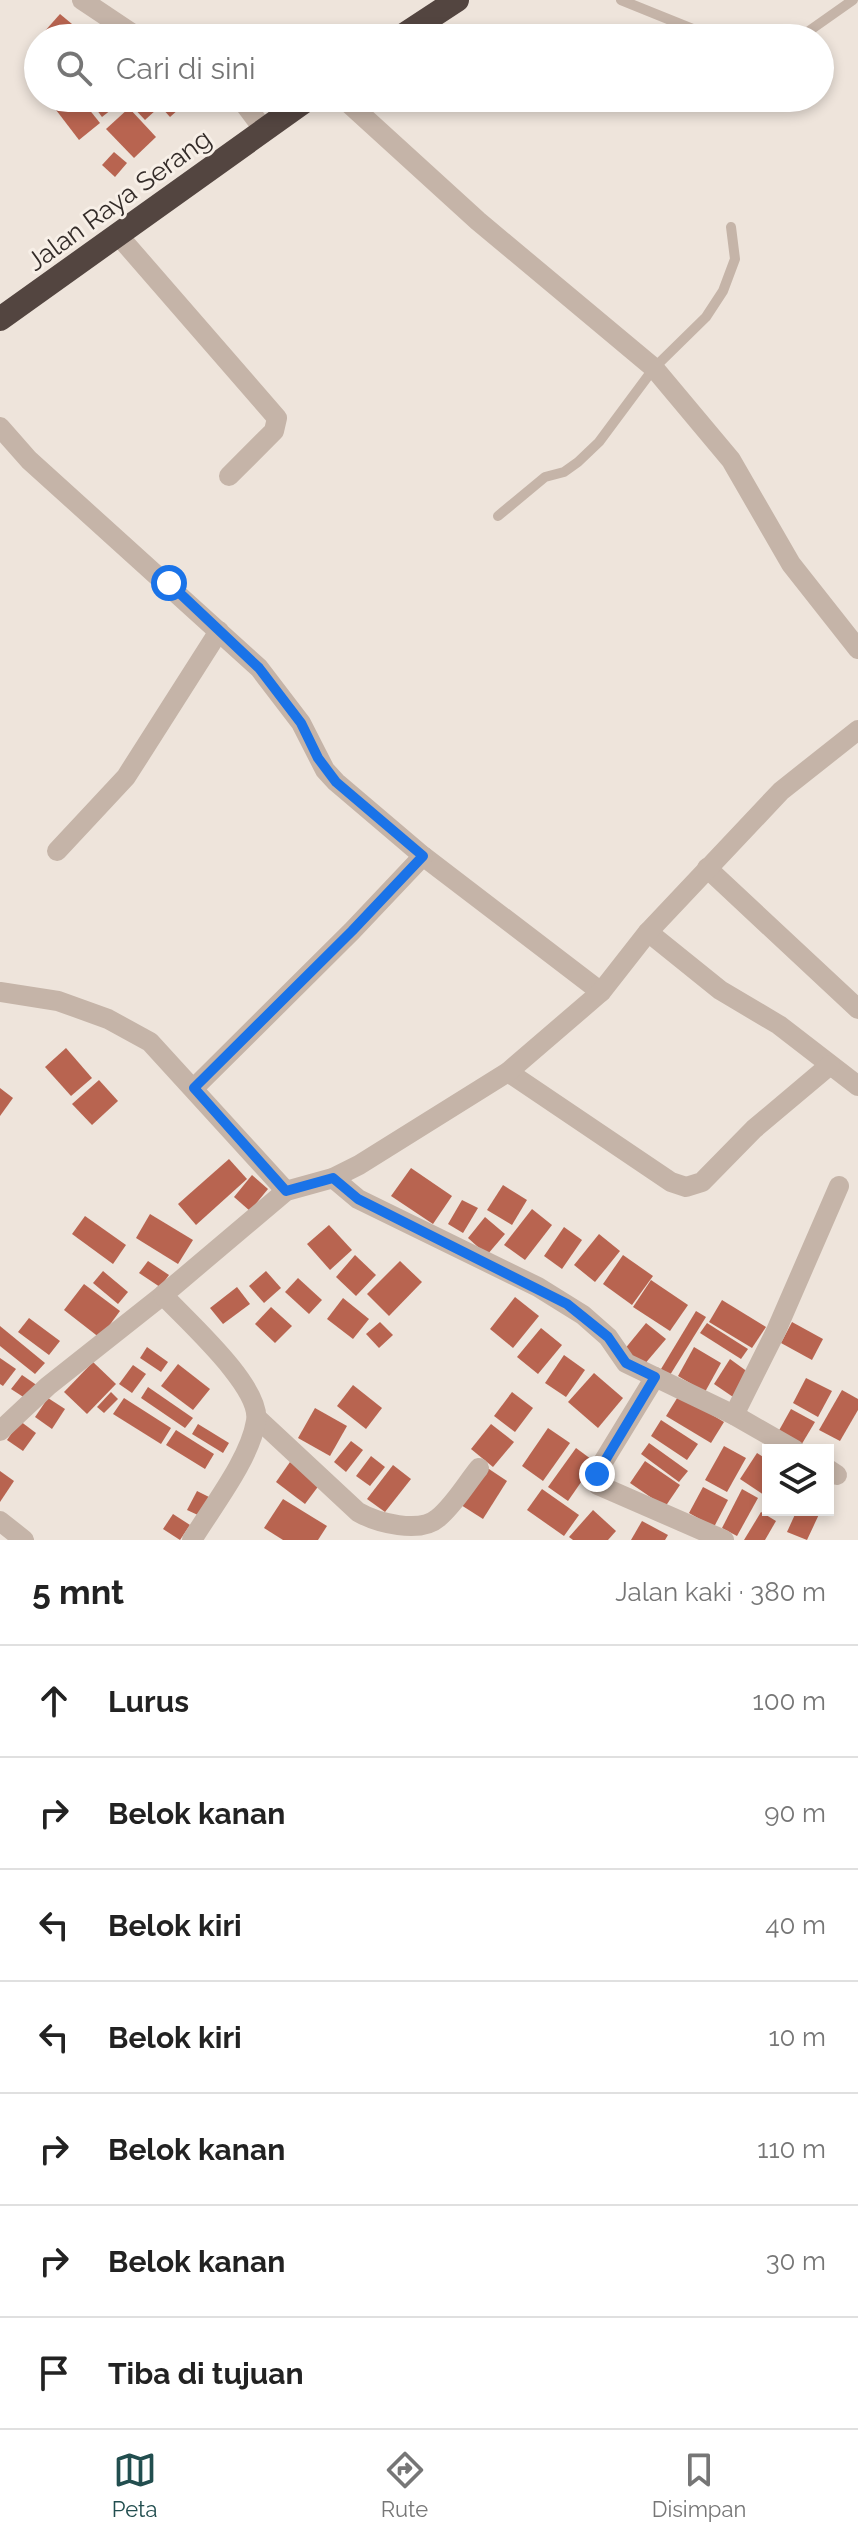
<!DOCTYPE html>
<html lang="id">
<head>
<meta charset="utf-8">
<style>
  :root { --surface:#fff; --page:#f2f2f2; --text:#222; --muted:#767676; --line:#e0e0e0; --accent:#224e4f }
  body { margin:0; font-family:Raleway,sans-serif; background:var(--page); color:var(--text) }
  .controls { position:absolute; right:24px; bottom:24px; display:grid; overflow:hidden; border-radius:0px; box-shadow:0 4px 12px #0003 }
  .controls button { width:72px; height:72px; display:grid; place-items:center; padding:0; border:0; border-bottom:2px solid var(--line); background:var(--surface); color:var(--text); font:40px sans-serif }
  .stop { position:absolute; width:24px; height:24px; margin:-18px; border:6px solid #1a73e8; border-radius:50%; background:#fff }
  .stop.end { background:#1a73e8; border-color:#fff; box-shadow:0 2px 8px #0008 }
  .list { margin:0; padding:0; list-style:none }
  h2 { display:flex; justify-content:space-between; align-items:center; height:104px; margin:0; padding:0 32px; font-size:34px }
  h2 small { font-size:26px; font-weight:400; color:var(--muted) }
  .list li { display:grid; grid-template-columns:52px 1fr auto; gap:24px; align-items:center; box-sizing:border-box; height:112px; padding:0 32px; border-top:2px solid var(--line) }
  .list b { display:block; font-size:30px; white-space:nowrap }
  .list em { font-size:26px; font-style:normal; color:var(--muted) }
  .icon { flex:none; width:44px; height:44px; fill:none; stroke:currentColor; stroke-width:2; stroke-linecap:round; stroke-linejoin:round }
  .map { position:relative; flex:none; width:858px; height:1540px; overflow:hidden }
  .search { position:absolute; background:var(--surface); box-shadow:0 4px 12px #0003; left:24px; right:24px; top:24px; height:88px; display:flex; align-items:center; gap:20px; box-sizing:border-box; padding:0 28px; border-radius:44px; color:var(--muted); font-size:30px }
  .sheet { height:888px; background:var(--surface) }
  nav { display:flex; justify-content:space-around; align-items:center; box-sizing:border-box; height:112px; border-top:2px solid var(--line); background:var(--surface); font-size:22px; color:var(--muted) }
  nav a { display:grid; justify-items:center; gap:4px }
  nav .on { color:var(--accent) }
  .map>svg:first-child { display:block }
</style>
</head>
<body>
<div class="map">
<svg width="858" height="1540" viewBox="0 0 858 1540">
  <rect width="100%" height="100%" fill="#eee4db"/>
  <!-- building -->
  <g fill="#b86450">
    <path d="M 60,14 L 78,29 L 70,38 L 51,38 L 44,32 Z"/>
    <path d="M 63,98 L 80,98 L 100,123 L 79,140 L 53,106 Z"/>
    <path d="M 88,98 L 126,98 L 102,117 Z"/>
    <path d="M 136,98 L 146,98 L 157,109 L 145,120 L 130,104 Z"/>
    <path d="M 153,98 L 185,98 L 188,101 L 170,117 Z"/>
    <path d="M 129,108 L 156,137 L 134,158 L 106,129 Z"/>
    <path d="M 114,152 L 127,163 L 115,177 L 102,165 Z"/>
    <path d="M 66,1048 L 92,1078 L 71,1096 L 45,1067 Z"/>
    <path d="M 99,1080 L 118,1101 L 92,1125 L 72,1104 Z"/>
    <path d="M 0,1088 L 13,1098 L 0,1116 Z"/>
    <path d="M 229,1159 L 247,1179 L 196,1225 L 178,1204 Z"/>
    <path d="M 411,1168 L 452,1196 L 433,1224 L 391,1196 Z"/>
    <path d="M 252,1175 L 268,1189 L 250,1211 L 234,1197 Z"/>
    <path d="M 503,1185 L 527,1200 L 512,1225 L 487,1210 Z"/>
    <path d="M 462,1200 L 478,1208 L 463,1233 L 448,1224 Z"/>
    <path d="M 532,1209 L 552,1225 L 525,1260 L 504,1245 Z"/>
    <path d="M 150,1214 L 193,1240 L 178,1264 L 136,1238 Z"/>
    <path d="M 85,1216 L 126,1245 L 113,1264 L 72,1234 Z"/>
    <path d="M 485,1217 L 505,1234 L 487,1255 L 468,1238 Z"/>
    <path d="M 329,1225 L 352,1250 L 330,1270 L 307,1244 Z"/>
    <path d="M 564,1227 L 582,1240 L 562,1269 L 544,1256 Z"/>
    <path d="M 599,1234 L 620,1251 L 595,1282 L 574,1265 Z"/>
    <path d="M 355,1255 L 376,1275 L 356,1296 L 336,1277 Z"/>
    <path d="M 623,1255 L 653,1276 L 632,1305 L 603,1284 Z"/>
    <path d="M 148,1261 L 169,1275 L 160,1287 L 139,1273 Z"/>
    <path d="M 400,1261 L 422,1282 L 389,1316 L 367,1294 Z"/>
    <path d="M 103,1271 L 128,1292 L 118,1304 L 93,1283 Z"/>
    <path d="M 266,1271 L 281,1288 L 264,1303 L 249,1286 Z"/>
    <path d="M 298,1278 L 322,1300 L 309,1314 L 285,1292 Z"/>
    <path d="M 651,1280 L 688,1305 L 670,1331 L 633,1307 Z"/>
    <path d="M 84,1284 L 120,1311 L 100,1338 L 64,1310 Z"/>
    <path d="M 237,1287 L 250,1304 L 223,1324 L 210,1308 Z"/>
    <path d="M 515,1297 L 539,1316 L 513,1348 L 490,1329 Z"/>
    <path d="M 343,1298 L 369,1319 L 353,1339 L 327,1319 Z"/>
    <path d="M 722,1300 L 766,1327 L 752,1348 L 709,1322 Z"/>
    <path d="M 271,1307 L 292,1326 L 275,1343 L 255,1324 Z"/>
    <path d="M 696,1311 L 706,1317 L 670,1375 L 661,1369 Z"/>
    <path d="M 29,1318 L 60,1341 L 49,1355 L 18,1332 Z"/>
    <path d="M 380,1322 L 393,1335 L 379,1348 L 366,1334 Z"/>
    <path d="M 792,1322 L 823,1339 L 812,1360 L 781,1343 Z"/>
    <path d="M 646,1323 L 666,1339 L 643,1366 L 624,1350 Z"/>
    <path d="M 707,1323 L 748,1349 L 741,1359 L 700,1333 Z"/>
    <path d="M 0,1326 L 45,1363 L 35,1374 L 0,1346 Z"/>
    <path d="M 541,1328 L 562,1345 L 538,1374 L 517,1357 Z"/>
    <path d="M 147,1347 L 168,1362 L 161,1372 L 140,1358 Z"/>
    <path d="M 694,1347 L 721,1363 L 705,1392 L 678,1376 Z"/>
    <path d="M 564,1355 L 585,1370 L 566,1397 L 545,1383 Z"/>
    <path d="M 0,1358 L 16,1369 L 3,1386 L 0,1384 Z"/>
    <path d="M 730,1359 L 752,1375 L 736,1399 L 714,1384 Z"/>
    <path d="M 93,1362 L 116,1384 L 87,1414 L 64,1392 Z"/>
    <path d="M 178,1364 L 210,1389 L 193,1410 L 161,1386 Z"/>
    <path d="M 133,1365 L 146,1374 L 132,1393 L 119,1384 Z"/>
    <path d="M 594,1373 L 623,1398 L 598,1428 L 568,1402 Z"/>
    <path d="M 22,1375 L 38,1386 L 28,1400 L 11,1389 Z"/>
    <path d="M 806,1378 L 832,1391 L 818,1417 L 793,1403 Z"/>
    <path d="M 353,1385 L 382,1408 L 366,1429 L 337,1406 Z"/>
    <path d="M 148,1387 L 193,1418 L 185,1428 L 141,1398 Z"/>
    <path d="M 842,1390 L 858,1399 L 858,1410 L 840,1441 L 819,1430 Z"/>
    <path d="M 111,1392 L 118,1399 L 104,1413 L 97,1407 Z"/>
    <path d="M 512,1392 L 533,1408 L 515,1432 L 494,1416 Z"/>
    <path d="M 679,1395 L 724,1422 L 711,1443 L 666,1416 Z"/>
    <path d="M 48,1398 L 65,1409 L 52,1429 L 35,1417 Z"/>
    <path d="M 124,1398 L 171,1428 L 161,1444 L 113,1414 Z"/>
    <path d="M 315,1408 L 347,1426 L 330,1456 L 298,1438 Z"/>
    <path d="M 791,1409 L 815,1422 L 800,1447 L 777,1434 Z"/>
    <path d="M 661,1420 L 698,1444 L 687,1460 L 651,1436 Z"/>
    <path d="M 20,1421 L 36,1433 L 23,1451 L 7,1440 Z"/>
    <path d="M 198,1424 L 229,1443 L 223,1453 L 192,1434 Z"/>
    <path d="M 491,1424 L 514,1442 L 493,1467 L 471,1449 Z"/>
    <path d="M 548,1428 L 570,1443 L 543,1481 L 522,1466 Z"/>
    <path d="M 176,1430 L 214,1454 L 205,1469 L 166,1445 Z"/>
    <path d="M 351,1441 L 363,1450 L 346,1472 L 334,1462 Z"/>
    <path d="M 649,1443 L 688,1471 L 679,1482 L 641,1454 Z"/>
    <path d="M 724,1446 L 746,1458 L 727,1492 L 705,1480 Z"/>
    <path d="M 576,1448 L 595,1462 L 568,1501 L 548,1487 Z"/>
    <path d="M 757,1453 L 768,1460 L 767,1497 L 740,1479 Z"/>
    <path d="M 371,1456 L 385,1467 L 370,1486 L 356,1476 Z"/>
    <path d="M 645,1461 L 680,1485 L 665,1507 L 630,1483 Z"/>
    <path d="M 290,1462 L 320,1484 L 305,1504 L 276,1482 Z"/>
    <path d="M 393,1465 L 411,1479 L 385,1512 L 367,1499 Z"/>
    <path d="M 486,1467 L 507,1481 L 483,1519 L 461,1505 Z"/>
    <path d="M 0,1471 L 14,1481 L 0,1502 Z"/>
    <path d="M 703,1487 L 728,1500 L 714,1527 L 689,1513 Z"/>
    <path d="M 542,1489 L 579,1515 L 564,1536 L 527,1510 Z"/>
    <path d="M 742,1489 L 758,1498 L 737,1536 L 722,1528 Z"/>
    <path d="M 197,1491 L 209,1497 L 200,1516 L 187,1510 Z"/>
    <path d="M 283,1499 L 327,1526 L 318,1540 L 283,1540 L 264,1528 Z"/>
    <path d="M 593,1510 L 616,1531 L 608,1540 L 573,1540 L 569,1537 Z"/>
    <path d="M 797,1510 L 821,1510 L 807,1540 L 787,1532 Z"/>
    <path d="M 761,1512 L 776,1521 L 765,1540 L 744,1540 Z"/>
    <path d="M 173,1514 L 190,1525 L 180,1540 L 163,1529 Z"/>
    <path d="M 642,1521 L 668,1535 L 665,1540 L 631,1540 Z"/>
  </g>
  <g fill="none" stroke-linecap="round" stroke-linejoin="round">
    <!-- lane -->
    <g stroke="#c5b4a8" stroke-width="10">
      <path d="M 621,0 L 715,38"/>
      <path d="M 799,38 L 853,0"/>
      <path d="M 498,516 L 545,477 L 564,472 L 578,462 L 599,442 L 654,368 L 706,317 L 723,291 L 735,259 L 731,227"/>
    </g>
    <!-- street -->
    <g stroke="#c5b4a8" stroke-width="20">
      <path d="M 82,0 L 139,38"/>
      <path d="M 240,98 L 264,130"/>
      <path d="M 343,98 L 478,221 L 654,368 L 731,460 L 791,564 L 858,649"/>
      <path d="M 118,235 L 277,418 L 274,431 L 229,476"/>
      <path d="M 0,427 L 29,460 L 259,668 L 301,723 L 325,770 L 336,782 L 423,856 L 601,992"/>
      <path d="M 57,851 L 126,777 L 219,631"/>
      <path d="M 707,868 L 858,1009"/>
      <path d="M 648,932 L 720,990 L 779,1025 L 858,1086"/>
      <path d="M 0,992 L 58,1001 L 108,1019 L 150,1042 L 286,1191"/>
      <path d="M 508,1072 L 671,1182 L 686,1187 L 702,1182 L 754,1129 L 830,1065"/>
      <path d="M 194,1088 L 352,931 L 423,856"/>
      <path d="M 333,1178 L 358,1199 L 538,1287 L 583,1315 L 608,1337 L 626,1363 L 734,1415 L 795,1450"/>
      <path d="M 655,1377 L 600,1467 L 596,1479 L 598,1485 L 724,1540"/>
      <path d="M 734,1415 L 776,1331 L 839,1186"/>
      <path d="M 257,1418 L 358,1512 C 377,1523 420,1534 438,1518 C 454,1505 466,1484 479,1468"/>
      <path d="M 0,1431 L 48,1386 L 163,1295"/>
      <path d="M 828,1469 L 837,1475"/>
      <path d="M 0,1521 L 24,1540"/>
      <path d="M 192,1540 C 212,1507 250,1459 256,1421 C 262,1387 186,1320 163,1295 L 286,1191 L 333,1178 L 359,1165 L 508,1072 L 601,992 L 648,932 L 781,791 L 858,730"/>
    </g>
    <!-- highway -->
    <g stroke="#534540" stroke-width="24">
      <path d="M 399,38 L 457,0"/>
      <path d="M 0,319 L 309,98"/>
    </g>
  </g>
  <g fill="none" stroke-linecap="round" stroke-linejoin="round">
    <!-- route -->
    <path stroke="#1a73e8" stroke-width="10" d="M 169,583 L 259,668 L 301,723 L 318,758 L 336,782 L 423,856 L 352,931 L 194,1088 L 286,1191 L 333,1178 L 358,1199 L 567,1304 L 608,1337 L 626,1363 L 655,1377 L 597,1474"/>
  </g>
  <g text-anchor="middle" dominant-baseline="central" stroke-width="6" stroke-linejoin="round" paint-order="stroke">
    <!-- street labels -->
    <g font-size="26" fill="#332b28" stroke="#f7efe7">
      <text transform="translate(119 200) rotate(-36)">Jalan Raya Serang</text>
    </g>
  </g>
</svg>
<div class="controls">
<button><svg class="icon" aria-label="layers" viewBox="0 0 24 24"><path d="M12 4l9 5-9 5-9-5zM3 14l9 5 9-5"/></svg></button>
</div>
<div class="stop" style="left:169px;top:583px"></div>
<div class="stop end" style="left:597px;top:1474px"></div>
<div class="search"><svg class="icon" aria-label="search" viewBox="0 0 24 24"><circle cx="10" cy="10" r="6"/><path d="M15 15l6 6"/></svg>Cari di sini</div>
</div>
<section class="sheet">
<h2>5 mnt<small>Jalan kaki · 380 m</small></h2>
<ul class="list">
<li><svg class="icon" aria-label="ahead" viewBox="0 0 24 24"><path d="M12 20V5M6 11l6-6 6 6"/></svg><div><b>Lurus</b></div><em>100 m</em></li>
<li><svg class="icon" aria-label="right" viewBox="0 0 24 24"><path d="M7 20v-9h11M14 6l5 5-5 5"/></svg><div><b>Belok kanan</b></div><em>90 m</em></li>
<li><svg class="icon" aria-label="left" viewBox="0 0 24 24"><path d="M17 20v-9H6M10 6l-5 5 5 5"/></svg><div><b>Belok kiri</b></div><em>40 m</em></li>
<li><svg class="icon" aria-label="left" viewBox="0 0 24 24"><path d="M17 20v-9H6M10 6l-5 5 5 5"/></svg><div><b>Belok kiri</b></div><em>10 m</em></li>
<li><svg class="icon" aria-label="right" viewBox="0 0 24 24"><path d="M7 20v-9h11M14 6l5 5-5 5"/></svg><div><b>Belok kanan</b></div><em>110 m</em></li>
<li><svg class="icon" aria-label="right" viewBox="0 0 24 24"><path d="M7 20v-9h11M14 6l5 5-5 5"/></svg><div><b>Belok kanan</b></div><em>30 m</em></li>
<li><svg class="icon" aria-label="arrive" viewBox="0 0 24 24"><path d="M6 21V4h12l-3 4 3 4H6"/></svg><div><b>Tiba di tujuan</b></div></li>
</ul>
</section>
<nav>
<a class="on"><svg class="icon" aria-label="map" viewBox="0 0 24 24"><path d="M3 6l6-2 6 2 6-2v14l-6 2-6-2-6 2zM9 4v14M15 6v14"/></svg>Peta</a>
<a><svg class="icon" aria-label="directions" viewBox="0 0 24 24"><path d="M12 3l9 9-9 9-9-9zM9 14v-3h6M13 9l2 2-2 2"/></svg>Rute</a>
<a><svg class="icon" aria-label="saved" viewBox="0 0 24 24"><path d="M7 4h10v16l-5-4-5 4z"/></svg>Disimpan</a>
</nav>
</body>
</html>
